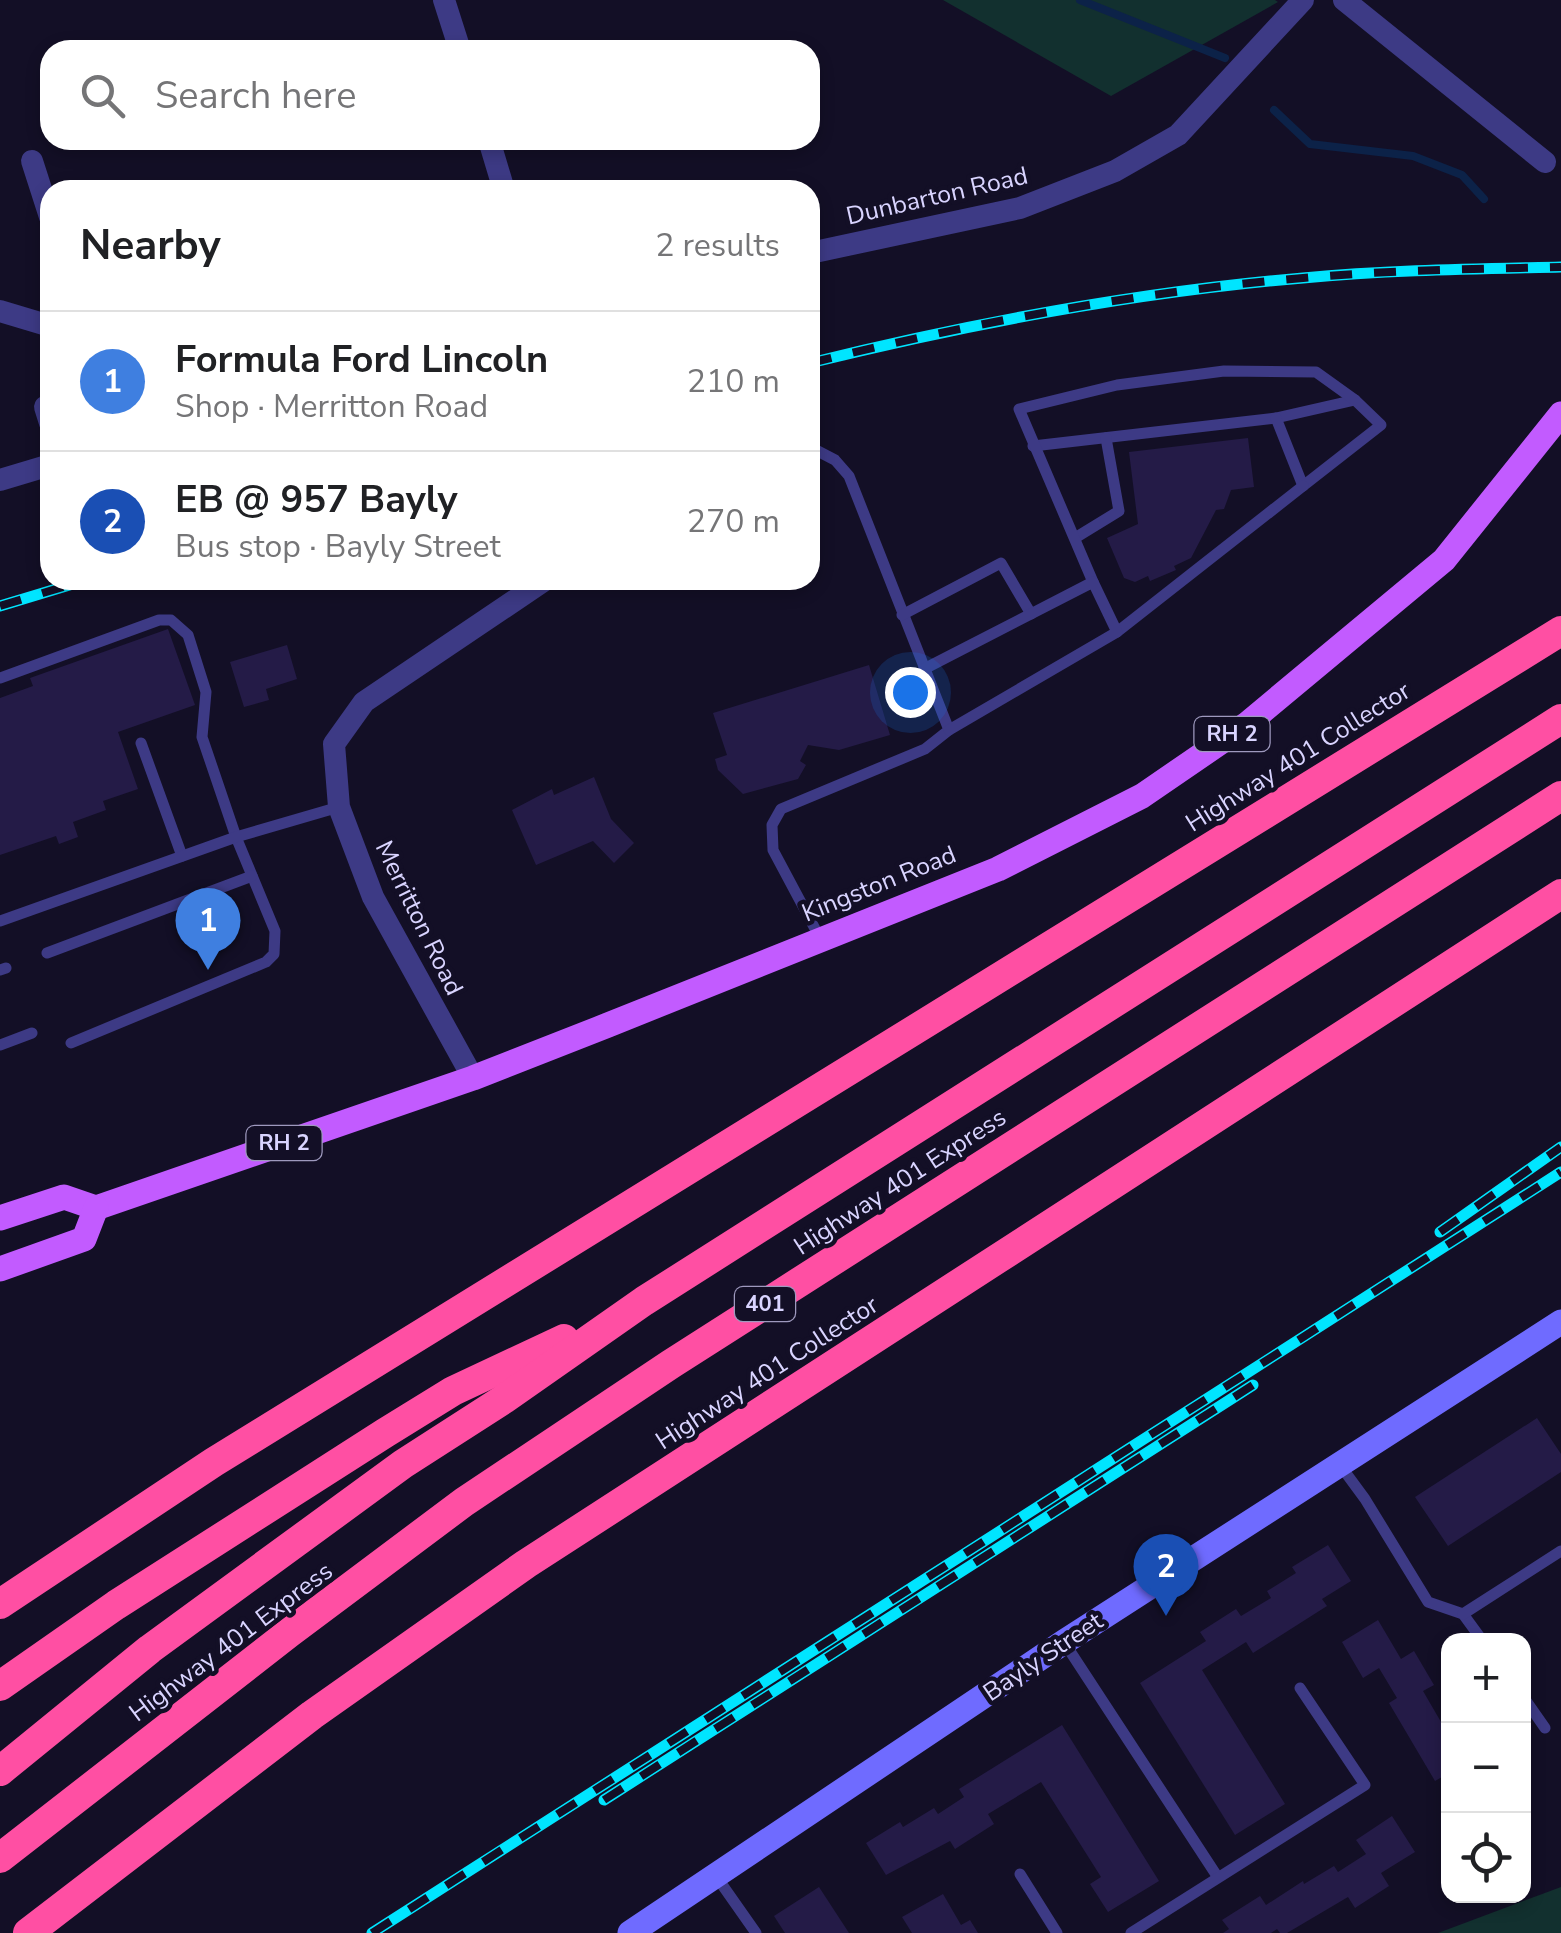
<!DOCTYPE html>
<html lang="en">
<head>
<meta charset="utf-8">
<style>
  :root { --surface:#fff; --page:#f2f2f2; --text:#202124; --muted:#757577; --line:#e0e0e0; --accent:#127987 }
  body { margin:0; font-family:"Nunito Sans",sans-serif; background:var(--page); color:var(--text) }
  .controls { position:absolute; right:30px; bottom:30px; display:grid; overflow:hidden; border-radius:20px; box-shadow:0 5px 15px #0003 }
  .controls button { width:90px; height:90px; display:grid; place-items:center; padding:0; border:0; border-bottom:2px solid var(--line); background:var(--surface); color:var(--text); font:50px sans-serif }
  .you { position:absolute; left:910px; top:692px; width:35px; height:35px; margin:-25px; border:8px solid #fff; border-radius:50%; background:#1a73e8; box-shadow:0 0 0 15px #1a73e833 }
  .badge { display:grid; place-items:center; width:65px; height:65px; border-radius:50%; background:var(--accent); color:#fff; font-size:32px; font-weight:700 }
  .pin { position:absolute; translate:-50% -82px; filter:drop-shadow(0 2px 5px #0008) }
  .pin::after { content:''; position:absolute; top:52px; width:35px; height:30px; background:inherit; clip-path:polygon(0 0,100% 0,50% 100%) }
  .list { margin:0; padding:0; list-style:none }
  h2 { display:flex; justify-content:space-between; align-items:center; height:130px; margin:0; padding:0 40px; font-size:42px }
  h2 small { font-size:32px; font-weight:400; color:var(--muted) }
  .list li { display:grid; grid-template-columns:65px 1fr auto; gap:30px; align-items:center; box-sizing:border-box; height:140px; padding:0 40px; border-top:2px solid var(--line) }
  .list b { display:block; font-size:38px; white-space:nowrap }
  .list p { margin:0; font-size:32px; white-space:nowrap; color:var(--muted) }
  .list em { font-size:32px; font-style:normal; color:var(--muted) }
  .icon { flex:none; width:55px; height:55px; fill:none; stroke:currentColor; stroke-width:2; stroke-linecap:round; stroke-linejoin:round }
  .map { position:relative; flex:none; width:1561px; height:1933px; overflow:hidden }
  .search { position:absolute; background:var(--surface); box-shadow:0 5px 15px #0003; left:40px; top:40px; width:780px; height:110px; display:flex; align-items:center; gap:25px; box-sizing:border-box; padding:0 35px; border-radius:30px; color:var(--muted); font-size:38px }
  .panel { position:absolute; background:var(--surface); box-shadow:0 5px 15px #0003; left:40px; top:180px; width:780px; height:410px; border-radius:30px }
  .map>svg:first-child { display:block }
</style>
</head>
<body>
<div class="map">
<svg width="1561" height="1933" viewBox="0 0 1561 1933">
  <rect width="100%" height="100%" fill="#130f26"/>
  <!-- green -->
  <g fill="#12302f">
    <path d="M 943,0 L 1275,0 L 1278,2 L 1111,96 Z"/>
    <path d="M 1561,1887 L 1561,1933 L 1438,1933 Z"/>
  </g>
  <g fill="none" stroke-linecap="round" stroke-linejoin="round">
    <!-- stream -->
    <g stroke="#0c2248" stroke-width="8">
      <path d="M 1080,0 L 1225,58"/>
      <path d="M 1274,110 L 1310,144 L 1413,156 L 1462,175 L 1484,199"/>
    </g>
  </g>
  <!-- building -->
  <g fill="#241b47">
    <path d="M 1248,438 L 1254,487 L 1231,490 L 1224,509 L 1216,510 L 1191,558 L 1174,566 L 1176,570 L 1150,581 L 1148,576 L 1135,582 L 1124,578 L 1107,538 L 1138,524 L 1129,452 Z"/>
    <path d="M 168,629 L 195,705 L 118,732 L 138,789 L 103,801 L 106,810 L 73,822 L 78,837 L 59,844 L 56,836 L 0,855 L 0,698 L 33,686 L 30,678 Z"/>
    <path d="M 287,645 L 297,679 L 266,689 L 269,700 L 244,707 L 230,662 Z"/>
    <path d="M 869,665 L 890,735 L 839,750 L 808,745 L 800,761 L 806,765 L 798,779 L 743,794 L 718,770 L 715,759 L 727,755 L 713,713 Z"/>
    <path d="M 594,777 L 611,819 L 634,843 L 614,863 L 593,841 L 536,865 L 512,810 L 552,789 L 554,795 Z"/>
    <path d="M 1537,1418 L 1561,1454 L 1561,1472 L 1448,1546 L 1415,1497 Z"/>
    <path d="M 1328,1545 L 1351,1581 L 1322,1599 L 1327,1606 L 1253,1653 L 1246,1642 L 1202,1670 L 1285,1804 L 1235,1835 L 1140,1683 L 1206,1641 L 1200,1632 L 1236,1609 L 1241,1616 L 1271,1598 L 1267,1591 L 1296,1573 L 1292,1567 Z"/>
    <path d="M 1378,1620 L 1401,1659 L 1414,1651 L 1434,1685 L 1423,1691 L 1448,1734 L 1448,1787 L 1442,1777 L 1435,1781 L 1389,1703 L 1397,1698 L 1379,1668 L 1363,1678 L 1342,1642 Z"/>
    <path d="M 1062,1725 L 1159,1881 L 1108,1912 L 1090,1884 L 1101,1877 L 1041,1782 L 988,1814 L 994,1824 L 955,1849 L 950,1841 L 886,1875 L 866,1843 L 900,1822 L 903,1827 L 934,1808 L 938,1814 L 964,1797 L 959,1789 Z"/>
    <path d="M 1392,1816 L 1415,1852 L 1381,1873 L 1389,1886 L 1355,1908 L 1348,1897 L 1287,1933 L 1280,1933 L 1277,1929 L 1271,1933 L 1223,1933 L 1229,1929 L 1222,1920 L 1260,1896 L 1266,1905 L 1303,1881 L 1304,1884 L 1334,1866 L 1338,1872 L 1366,1854 L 1356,1840 Z"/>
    <path d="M 819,1887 L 849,1933 L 785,1933 L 774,1916 Z"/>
    <path d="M 943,1894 L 961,1925 L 970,1920 L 978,1933 L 912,1933 L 902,1917 Z"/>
  </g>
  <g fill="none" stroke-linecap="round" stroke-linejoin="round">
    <!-- lane -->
    <g stroke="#3d3a85" stroke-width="11">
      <path d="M 1033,446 L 1276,418 L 1355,400"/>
      <path d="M 810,447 L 835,460 L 849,476 L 949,730 L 925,749 L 781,809 L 772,825 L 773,850 L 821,940"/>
      <path d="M 1075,538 L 1119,511 L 1106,438"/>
      <path d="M 1093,582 L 1019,409 L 1117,385 L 1224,371 L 1316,372 L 1355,400 L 1381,425 L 1303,486 L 1276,418"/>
      <path d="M 902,615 L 1001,563 L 1031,614"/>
      <path d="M 1117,632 L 1303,486"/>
      <path d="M 924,669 L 1093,582 L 1117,632 L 949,730"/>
      <path d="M 0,678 L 159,620 L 171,620 L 188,635 L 206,692 L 202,737 L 236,837 L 275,931 L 274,954 L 266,962 L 71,1043"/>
      <path d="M 141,743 L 182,856"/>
      <path d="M 0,921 L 236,837 L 339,807"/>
      <path d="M 47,953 L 252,876"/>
      <path d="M 0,970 L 6,968"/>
      <path d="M 0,1045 L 32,1033"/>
      <path d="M 1340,1465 L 1365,1499 L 1428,1602 L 1463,1614 L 1482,1640"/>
      <path d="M 1463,1614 L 1561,1551"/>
      <path d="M 1064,1642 L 1217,1876"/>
      <path d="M 1524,1698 L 1545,1728"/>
      <path d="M 1020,1874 L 1057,1933"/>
      <path d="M 716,1876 L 756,1933"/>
      <path d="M 1131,1933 L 1365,1785 L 1300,1688"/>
    </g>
    <!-- street -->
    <g stroke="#3d3a85" stroke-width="22">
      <path d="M 444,0 L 460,50"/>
      <path d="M 1344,0 L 1545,162"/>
      <path d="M 489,140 L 504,190"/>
      <path d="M 32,161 L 50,217"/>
      <path d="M 810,253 L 1020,208 L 1115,171 L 1178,135 L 1303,0"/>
      <path d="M 0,311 L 50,326"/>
      <path d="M 45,407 L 50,423"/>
      <path d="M 0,480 L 50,465"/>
      <path d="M 473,1078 L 373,897 L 339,807 L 334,744 L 364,702 L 545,580"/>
    </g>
    <!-- secondary -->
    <path stroke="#6f6bff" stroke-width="25" d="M 630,1933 L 1064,1642 L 1561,1322"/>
    <!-- primary -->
    <g stroke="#c25bff" stroke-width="25">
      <path d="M 0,1218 L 64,1197 L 96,1208 L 473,1078 L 608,1025 L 998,869 L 1142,796 L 1247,724 L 1444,560 L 1561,414"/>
      <path d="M 0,1269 L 84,1239 L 96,1208"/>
    </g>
    <!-- highway -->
    <g stroke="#ff4fa3" stroke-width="30">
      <path d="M 0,1604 L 214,1462 L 1561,631"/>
      <path d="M 0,1686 L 116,1605 L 385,1433 L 453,1391 L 564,1339"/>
      <path d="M 0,1771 L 150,1649 L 403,1464 L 504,1399 L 644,1301 L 1561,719"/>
      <path d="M 0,1858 L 289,1633 L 464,1502 L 671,1364 L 1561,796"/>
      <path d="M 28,1933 L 312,1715 L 526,1564 L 1561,894"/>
    </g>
    <!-- rail casing -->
    <g stroke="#00e5ff" stroke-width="11">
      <g id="rail">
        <path d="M 810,363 C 972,323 1137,292 1303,278 C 1389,270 1475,269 1561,267"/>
        <path d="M 0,606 L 86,580"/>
        <path d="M 1440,1232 L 1561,1147"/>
        <path d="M 604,1800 L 1253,1385"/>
        <path d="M 372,1933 L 1561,1172"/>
      </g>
    </g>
    <!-- rail -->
    <use href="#rail" stroke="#130f26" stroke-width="8" stroke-dasharray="22" stroke-linecap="butt"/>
  </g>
  <g text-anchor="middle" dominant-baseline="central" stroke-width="9" stroke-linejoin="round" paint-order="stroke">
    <!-- shield labels -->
    <g fill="#130f26" stroke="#9e99be" stroke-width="2.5">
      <rect x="1194.5" y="717" width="75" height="34" rx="8"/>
      <rect x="246.5" y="1126" width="75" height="34" rx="8"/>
      <rect x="735" y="1287" width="60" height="34" rx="8"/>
    </g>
    <g font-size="22" font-weight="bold" fill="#d9d4ff">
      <text x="1232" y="734">RH 2</text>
      <text x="284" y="1143">RH 2</text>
      <text x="765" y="1304">401</text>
    </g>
    <!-- street labels -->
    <g font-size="25" fill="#d9d4ff" stroke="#130f26">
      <text transform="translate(937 196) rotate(-13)">Dunbarton Road</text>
      <text transform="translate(1298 757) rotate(-32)">Highway 401 Collector</text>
      <text transform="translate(879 884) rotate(-22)">Kingston Road</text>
      <text transform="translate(419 918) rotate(64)">Merritton Road</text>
      <text transform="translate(900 1182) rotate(-33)">Highway 401 Express</text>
      <text transform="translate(767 1373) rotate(-33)">Highway 401 Collector</text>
      <text transform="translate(231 1642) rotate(-37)">Highway 401 Express</text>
      <text transform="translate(1043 1657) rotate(-34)">Bayly Street</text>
    </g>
  </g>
</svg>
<div class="controls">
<button>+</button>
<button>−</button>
<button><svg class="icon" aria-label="locate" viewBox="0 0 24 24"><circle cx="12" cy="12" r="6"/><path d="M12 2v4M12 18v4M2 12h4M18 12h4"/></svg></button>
</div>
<div class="you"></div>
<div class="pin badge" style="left:208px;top:970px;background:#3f7fe0">1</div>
<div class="pin badge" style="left:1166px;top:1616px;background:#1a4fb4">2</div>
<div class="search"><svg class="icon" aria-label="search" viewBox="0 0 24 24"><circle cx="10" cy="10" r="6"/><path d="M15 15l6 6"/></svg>Search here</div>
<section class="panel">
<h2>Nearby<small>2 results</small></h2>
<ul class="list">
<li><span class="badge" style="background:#3f7fe0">1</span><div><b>Formula Ford Lincoln</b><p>Shop · Merritton Road</p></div><em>210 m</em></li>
<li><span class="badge" style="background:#1a4fb4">2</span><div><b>EB @ 957 Bayly</b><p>Bus stop · Bayly Street</p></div><em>270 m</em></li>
</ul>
</section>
</div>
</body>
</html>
